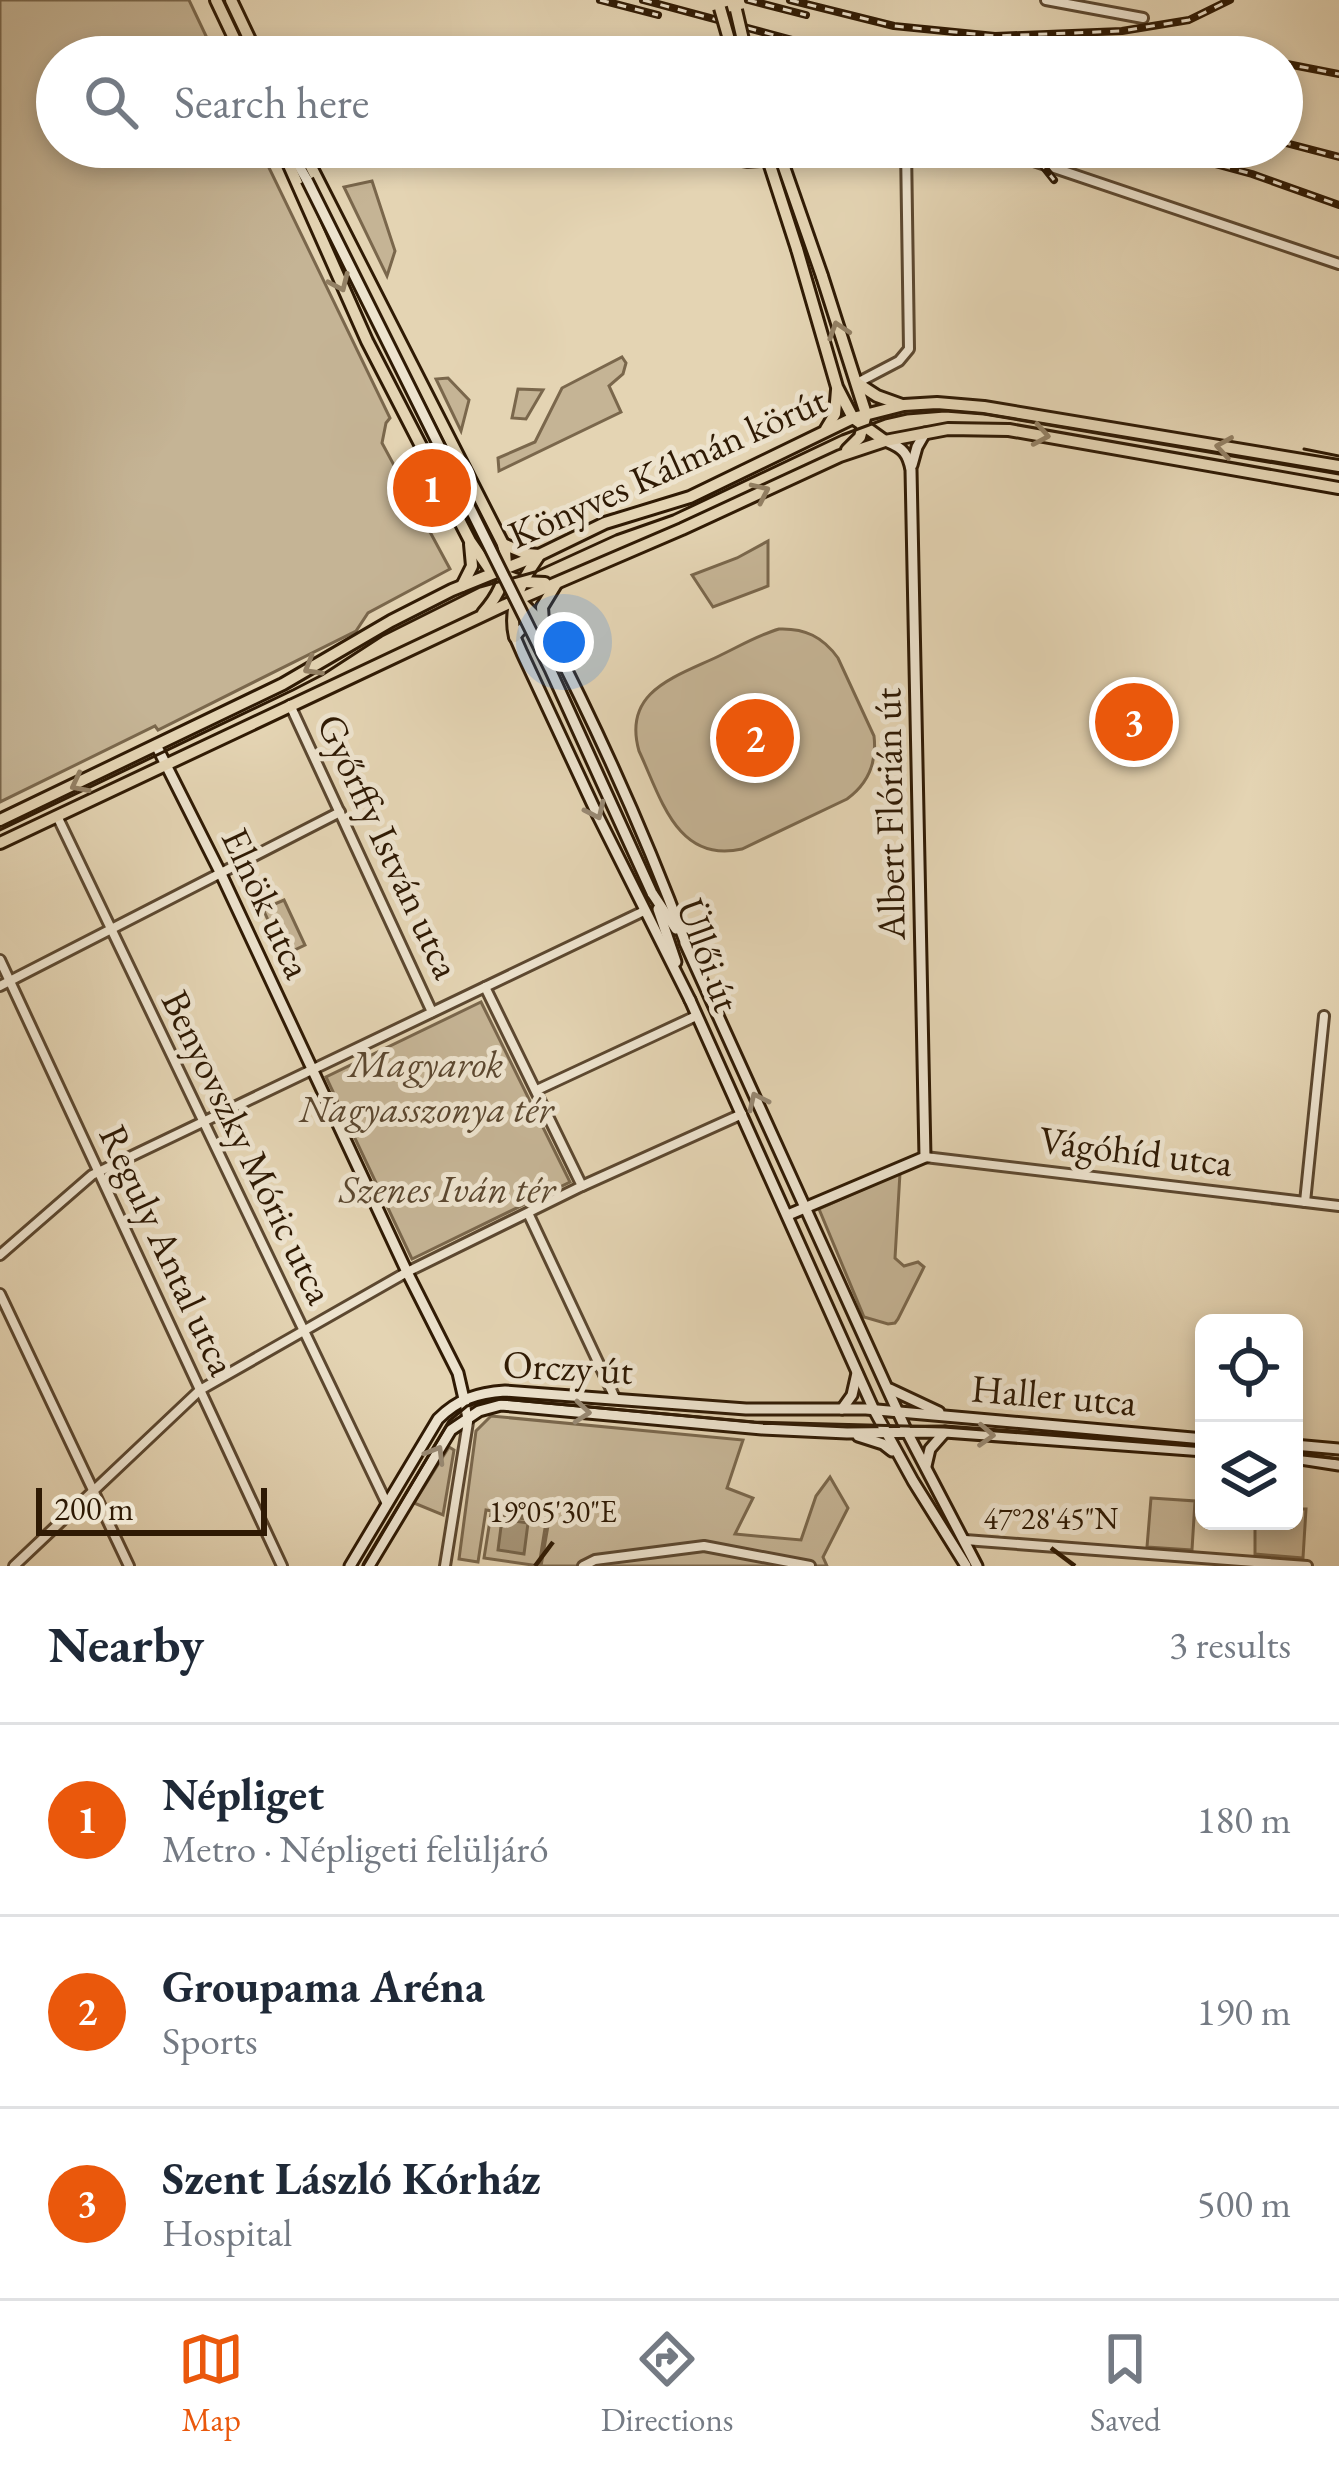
<!DOCTYPE html>
<html lang="en">
<head>
<meta charset="utf-8">
<style>
  :root { --surface:#fff; --page:#f6f6f7; --text:#1f2937; --muted:#747a83; --line:#e0e1e3; --accent:#ea580c }
  body { margin:0; font-family:"EB Garamond",serif; background:var(--page); color:var(--text) }
  .controls { position:absolute; right:36px; bottom:36px; display:grid; overflow:hidden; border-radius:18px; box-shadow:0 6px 18px #0003 }
  .controls button { width:108px; height:108px; display:grid; place-items:center; padding:0; border:0; border-bottom:3px solid var(--line); background:var(--surface); color:var(--text); font:60px sans-serif }
  .scale { position:absolute; left:36px; bottom:30px; width:231px; box-sizing:border-box; padding-left:12px; border:6px solid #2f1a04; border-top:0; font-size:33px; line-height:42px; white-space:nowrap; color:#2f1a04; -webkit-text-stroke:9px #ede3ce; paint-order:stroke }
  .you { position:absolute; left:564px; top:642px; width:42px; height:42px; margin:-30px; border:9px solid #fff; border-radius:50%; background:#1a73e8; box-shadow:0 0 0 18px #1a73e833 }
  .badge { display:grid; place-items:center; width:78px; height:78px; border-radius:50%; background:var(--accent); color:#fff; font-size:39px; font-weight:700 }
  .pin { position:absolute; translate:-50% -50%; border:6px solid #fff; box-shadow:0 3px 12px #0006 }
  .list { margin:0; padding:0; list-style:none }
  h2 { display:flex; justify-content:space-between; align-items:center; height:156px; margin:0; padding:0 48px; font-size:51px }
  h2 small { font-size:39px; font-weight:400; color:var(--muted) }
  .list li { display:grid; grid-template-columns:78px 1fr auto; gap:36px; align-items:center; box-sizing:border-box; height:192px; padding:0 48px; border-top:3px solid var(--line) }
  .list b { display:block; font-size:45px; white-space:nowrap }
  .list p { margin:0; font-size:39px; white-space:nowrap; color:var(--muted) }
  .list em { font-size:39px; font-style:normal; color:var(--muted) }
  .icon { flex:none; width:66px; height:66px; fill:none; stroke:currentColor; stroke-width:2; stroke-linecap:round; stroke-linejoin:round }
  .map { position:relative; flex:none; width:1339px; height:1566px; overflow:hidden }
  .search { position:absolute; background:var(--surface); box-shadow:0 6px 18px #0003; left:36px; right:36px; top:36px; height:132px; display:flex; align-items:center; gap:30px; box-sizing:border-box; padding:0 42px; border-radius:66px; color:var(--muted); font-size:45px }
  .sheet { height:732px; background:var(--surface) }
  nav { display:flex; justify-content:space-around; align-items:center; box-sizing:border-box; height:168px; border-top:3px solid var(--line); background:var(--surface); font-size:33px; color:var(--muted) }
  nav a { display:grid; justify-items:center; gap:6px }
  nav .on { color:var(--accent) }
  .map>svg:first-child { display:block }
</style>
</head>
<body>
<div class="map">
<svg width="1339" height="1566" viewBox="0 0 1339 1566">
  <rect width="100%" height="100%" fill="#e4d4b3"/>
  <filter id="stains"><feTurbulence type="fractalNoise" baseFrequency=".00167" numOctaves="4"/><feColorMatrix values="0 0 0 0 .2 0 0 0 0 .09 0 0 0 0 .02 0 0 0 .5 -.17"/></filter>
  <radialGradient id="worn" r=".72"><stop offset=".6" stop-color="#630" stop-opacity="0"/><stop offset="1" stop-color="#630" stop-opacity=".3"/></radialGradient>
  <!-- green -->
  <g fill="#c5b495" stroke="#7a674c" stroke-width="3">
    <path d="M 0,0 L 189,0 L 216,57 L 57,57 L 57,147 L 259,147 L 390,418 L 386,423 L 382,443 L 450,569 L 368,613 L 356,631 L 158,730 L 155,726 L 0,802 Z"/>
    <path d="M 372,181 L 395,251 L 387,276 L 344,187 Z"/>
    <path d="M 622,357 L 626,363 L 623,374 L 609,386 L 621,412 L 499,471 L 498,458 L 535,442 L 562,388 Z"/>
    <path d="M 448,378 L 469,400 L 461,431 L 436,379 Z"/>
    <path d="M 518,389 L 543,390 L 526,419 L 512,418 Z"/>
    <path d="M 768,541 L 768,586 L 713,607 L 692,575 L 737,558 Z"/>
    <path d="M 779,629 C 805,628 823,637 838,658 L 874,736 C 877,762 869,783 847,799 L 742,849 C 677,864 661,798 639,751 C 622,691 675,677 719,656 C 738,647 758,635 779,629 Z"/>
    <path d="M 284,900 L 305,945 L 284,955 L 263,909 Z"/>
    <path d="M 481,1002 L 570,1182 L 412,1259 L 326,1077 Z"/>
    <path d="M 900,1173 L 895,1258 L 904,1266 L 918,1262 L 924,1267 L 898,1319 L 895,1323 L 888,1324 L 864,1317 L 819,1209 Z"/>
    <path d="M 491,1416 L 743,1440 L 727,1488 L 753,1498 L 735,1534 L 801,1540 L 816,1496 L 830,1477 L 848,1508 L 823,1557 L 827,1566 L 541,1566 L 549,1520 L 486,1510 L 478,1562 L 459,1559 L 476,1431 Z"/>
    <path d="M 449,1447 L 454,1450 L 443,1515 L 414,1503 Z"/>
    <path d="M 1151,1498 L 1195,1501 L 1192,1550 L 1147,1547 Z"/>
    <path d="M 1294,1509 L 1306,1509 L 1303,1558 L 1255,1554 L 1255,1521 L 1294,1521 Z"/>
    <path d="M 491,1514 L 546,1522 L 539,1566 L 484,1558 Z"/>
  </g>
  <!-- water -->
  <path fill="#a69578" stroke="#76644a" stroke-width="3" d="M 502,1519 L 528,1523 L 524,1554 L 498,1550 Z"/>
  <g fill="none" stroke-linecap="round" stroke-linejoin="round">
    <!-- street casing -->
    <g stroke="#5c4830" stroke-width="14">
      <g id="street">
        <path d="M 1046,0 L 1143,18"/>
        <path d="M 272,57 L 278,57"/>
        <path d="M 669,147 L 748,162 L 789,159 L 845,147"/>
        <path d="M 992,147 L 1339,264"/>
        <path d="M 857,383 L 899,361 L 909,349 L 906,147"/>
        <path d="M 290,705 L 432,1012"/>
        <path d="M 57,816 L 387,1504"/>
        <path d="M 0,960 L 282,1566"/>
        <path d="M 0,986 L 340,812"/>
        <path d="M 485,987 L 582,1186"/>
        <path d="M 537,1090 L 696,1016"/>
        <path d="M 925,1157 L 1339,1206"/>
        <path d="M 1305,1202 L 1324,1016"/>
        <path d="M 528,1213 L 615,1398"/>
        <path d="M 0,1255 L 92,1175 L 644,911"/>
        <path d="M 0,1294 L 129,1566"/>
        <path d="M 965,1540 L 1307,1566"/>
        <path d="M 14,1566 L 200,1390 L 407,1272 L 582,1186 L 742,1114"/>
        <path d="M 445,1566 L 468,1422 L 464,1399"/>
        <path d="M 583,1566 L 595,1560 L 704,1546 L 810,1566"/>
      </g>
    </g>
    <!-- secondary casing -->
    <g stroke="#2f1a04" stroke-width="15">
      <g id="secondary">
        <path d="M 288,147 L 307,180"/>
        <path d="M 912,465 L 917,447 L 925,433"/>
        <path d="M 156,745 L 221,874 L 407,1272 L 458,1373 L 464,1399"/>
        <path d="M 652,893 L 676,929"/>
        <path d="M 658,909 L 676,962"/>
        <path d="M 685,943 L 907,1432 L 977,1566"/>
        <path d="M 686,944 C 646,836 599,732 546,629 L 543,624 C 529,623 523,625 515,637 L 522,653 L 598,816 L 690,1000"/>
        <path d="M 690,1000 L 874,1410 L 913,1481 L 966,1566"/>
        <path d="M 788,1215 L 925,1157 L 911,470 C 908,454 903,448 888,442"/>
        <path d="M 890,1389 L 939,1412"/>
        <path d="M 842,1409 L 852,1395 L 857,1373"/>
        <path d="M 858,1436 L 883,1444 L 892,1451"/>
        <path d="M 1294,1445 L 1339,1449"/>
        <path d="M 1294,1458 L 1339,1465"/>
        <path d="M 926,1466 L 930,1449 L 945,1432"/>
        <path d="M 350,1566 L 438,1419 C 458,1399 477,1393 505,1391 L 746,1409 L 866,1409 L 1204,1439"/>
        <path d="M 369,1566 L 451,1430 L 479,1411 L 501,1405 L 762,1429 L 847,1433 L 945,1432 L 1204,1451"/>
      </g>
    </g>
    <!-- primary casing -->
    <g stroke="#2f1a04" stroke-width="16">
      <g id="primary">
        <path d="M 216,0 L 243,57"/>
        <path d="M 231,0 L 258,57"/>
        <path d="M 281,147 L 367,341 L 470,541 L 490,570 L 523,582 L 545,583"/>
        <path d="M 301,147 L 503,544 C 511,570 501,593 483,613"/>
        <path d="M 797,249 L 837,387 L 853,418 L 885,441"/>
        <path d="M 822,276 L 866,414 L 860,437 L 847,450"/>
        <path d="M 857,383 L 877,396 L 902,405"/>
        <path d="M 826,429 L 835,414 L 837,390"/>
        <path d="M 503,544 L 527,554 L 539,555"/>
        <path d="M 462,586 L 472,566 L 470,544"/>
        <path d="M 517,598 L 543,624"/>
        <path d="M 543,622 L 542,607 L 556,584"/>
        <path d="M 515,637 C 508,608 521,581 538,557"/>
        <path d="M 0,820 L 283,684 L 391,621 L 452,590 L 539,555 L 605,523 L 690,497 L 853,418 L 904,405 L 937,403 L 984,407 L 1339,466"/>
        <path d="M 0,843 L 505,605 L 682,529 L 840,456 L 885,441 L 948,429 L 1009,430 L 1339,488"/>
      </g>
    </g>
    <!-- street -->
    <use href="#street" stroke="#ede3ce" stroke-width="8"/>
    <!-- secondary -->
    <use href="#secondary" stroke="#ede3ce" stroke-width="9"/>
    <!-- primary -->
    <use href="#primary" stroke="#e4d4b3" stroke-width="10"/>
    <!-- tram -->
    <g stroke="#2f1a04" stroke-width="3">
      <path d="M 1304,449 L 1339,456"/>
      <path d="M 0,830 L 293,690 L 322,675 L 382,636 L 480,587 L 535,572 L 616,535 L 673,515 L 842,435 L 885,419 L 907,414 L 945,411 L 984,414 L 1339,474"/>
      <path d="M 1294,1454 L 1339,1459"/>
      <path d="M 363,1566 L 449,1421 L 467,1406 L 489,1400 L 503,1399 L 754,1422 L 944,1427 L 1204,1447"/>
    </g>
    <!-- rail casing -->
    <g stroke="#2f1a04" stroke-width="8">
      <g id="rail">
        <path d="M 600,0 L 658,15"/>
        <path d="M 643,0 L 856,57"/>
        <path d="M 748,0 L 806,15"/>
        <path d="M 790,0 L 894,26 L 995,36 L 1122,31 L 1189,20 L 1230,0"/>
        <path d="M 1103,47 L 1228,57"/>
        <path d="M 928,48 L 1008,56 L 1116,52"/>
        <path d="M 1282,63 L 1339,74"/>
        <path d="M 1282,142 L 1339,157"/>
        <path d="M 1028,147 L 1054,180"/>
        <path d="M 1152,147 L 1252,174 L 1339,205"/>
      </g>
    </g>
    <!-- rail -->
    <use href="#rail" stroke="#ede3ce" stroke-width="3" stroke-dasharray="9" stroke-linecap="butt"/>
    <!-- secondary-bridge casing -->
    <g stroke="#2f1a04" stroke-width="15" stroke-linecap="butt">
      <path id="secondary-bridge" d="M 307,180 L 550,669 L 652,893"/>
    </g>
    <!-- primary-bridge casing -->
    <g stroke="#2f1a04" stroke-width="16" stroke-linecap="butt">
      <g id="primary-bridge">
        <path d="M 720,8 L 734,57"/>
        <path d="M 736,10 L 747,57"/>
        <path d="M 764,147 L 797,249"/>
        <path d="M 777,147 L 822,276"/>
      </g>
    </g>
    <!-- secondary-bridge -->
    <use href="#secondary-bridge" stroke="#ede3ce" stroke-width="9"/>
    <!-- primary-bridge -->
    <use href="#primary-bridge" stroke="#e4d4b3" stroke-width="10"/>
  </g>
  <!-- one-way arrows -->
  <defs><path id="oneway-chevron" d="M-2-3.5L2.5 0L-2 3.5" fill="none" stroke-width="1.6" stroke-linecap="round" stroke-linejoin="round" transform="scale(3)"/></defs>
  <g stroke="#938064">
    <use href="#oneway-chevron" transform="translate(340 283) rotate(66)"/>
    <use href="#oneway-chevron" transform="translate(838 330) rotate(-108)"/>
    <use href="#oneway-chevron" transform="translate(1041 435) rotate(10)"/>
    <use href="#oneway-chevron" transform="translate(1224 447) rotate(-171)"/>
    <use href="#oneway-chevron" transform="translate(761 492) rotate(-25)"/>
    <use href="#oneway-chevron" transform="translate(312 667) rotate(150)"/>
    <use href="#oneway-chevron" transform="translate(79 784) rotate(153)"/>
  </g>
  <g stroke="#988973">
    <use href="#oneway-chevron" transform="translate(596 811) rotate(65)"/>
    <use href="#oneway-chevron" transform="translate(757 1101) rotate(-115)"/>
    <use href="#oneway-chevron" transform="translate(582 1412) rotate(5)"/>
    <use href="#oneway-chevron" transform="translate(986 1435) rotate(3)"/>
    <use href="#oneway-chevron" transform="translate(436 1454) rotate(-59)"/>
  </g>
  <!-- ticks -->
  <path fill="none" stroke="#2f1a04" stroke-width="4.5" d="M 1051,1548 L 1075,1566M 535,1566 L 553,1542"/>
  <g text-anchor="middle" dominant-baseline="central" stroke-width="10" stroke-linejoin="round" paint-order="stroke">
    <!-- street labels -->
    <g font-size="39" fill="#2f1a04" stroke="#ede3ce">
      <text transform="translate(667 467) rotate(-24)">Könyves Kálmán körút</text>
      <text transform="translate(889 814) rotate(-91)">Albert Flórián út</text>
      <text transform="translate(389 846) rotate(65)">Győrffy István utca</text>
      <text transform="translate(267 903) rotate(65)">Elnök utca</text>
      <text transform="translate(709 955) rotate(70)">Üllői út</text>
      <text transform="translate(248 1147) rotate(64)">Benyovszky Móric utca</text>
      <text transform="translate(1136 1151) rotate(7)">Vágóhíd utca</text>
      <text transform="translate(168 1250) rotate(65)">Reguly Antal utca</text>
      <text transform="translate(568 1367) rotate(3)">Orczy út</text>
      <text transform="translate(1054 1395) rotate(5)">Haller utca</text>
    </g>
    <!-- park labels -->
    <g font-size="39" font-style="italic" fill="#5c4830" stroke="#ede3ce">
      <text x="426" y="1063">Magyarok<tspan x="426" dy="45">Nagyasszonya tér</tspan></text>
      <text x="447" y="1188">Szenes Iván tér</text>
    </g>
  </g>
  <g font-size="30" text-anchor="middle" fill="#2f1a04" stroke="#ede3ce" stroke-width="10" stroke-linejoin="round" paint-order="stroke">
    <text x="553" y="1522">19°05'30"E</text>
    <text x="1051" y="1529">47°28'45"N</text>
  </g>
  <rect width="100%" height="100%" filter="url(#stains)"/>
  <rect width="100%" height="100%" fill="url(#worn)"/>
</svg>
<div class="controls">
<button><svg class="icon" aria-label="locate" viewBox="0 0 24 24"><circle cx="12" cy="12" r="6"/><path d="M12 2v4M12 18v4M2 12h4M18 12h4"/></svg></button>
<button><svg class="icon" aria-label="layers" viewBox="0 0 24 24"><path d="M12 4l9 5-9 5-9-5zM3 14l9 5 9-5"/></svg></button>
</div>
<div class="scale">200 m</div>
<div class="you"></div>
<div class="pin badge" style="left:432px;top:488px">1</div>
<div class="pin badge" style="left:755px;top:738px">2</div>
<div class="pin badge" style="left:1134px;top:722px">3</div>
<div class="search"><svg class="icon" aria-label="search" viewBox="0 0 24 24"><circle cx="10" cy="10" r="6"/><path d="M15 15l6 6"/></svg>Search here</div>
</div>
<section class="sheet">
<h2>Nearby<small>3 results</small></h2>
<ul class="list">
<li><span class="badge">1</span><div><b>Népliget</b><p>Metro · Népligeti felüljáró</p></div><em>180 m</em></li>
<li><span class="badge">2</span><div><b>Groupama Aréna</b><p>Sports</p></div><em>190 m</em></li>
<li><span class="badge">3</span><div><b>Szent László Kórház</b><p>Hospital</p></div><em>500 m</em></li>
</ul>
</section>
<nav>
<a class="on"><svg class="icon" aria-label="map" viewBox="0 0 24 24"><path d="M3 6l6-2 6 2 6-2v14l-6 2-6-2-6 2zM9 4v14M15 6v14"/></svg>Map</a>
<a><svg class="icon" aria-label="directions" viewBox="0 0 24 24"><path d="M12 3l9 9-9 9-9-9zM9 14v-3h6M13 9l2 2-2 2"/></svg>Directions</a>
<a><svg class="icon" aria-label="saved" viewBox="0 0 24 24"><path d="M7 4h10v16l-5-4-5 4z"/></svg>Saved</a>
</nav>
</body>
</html>
